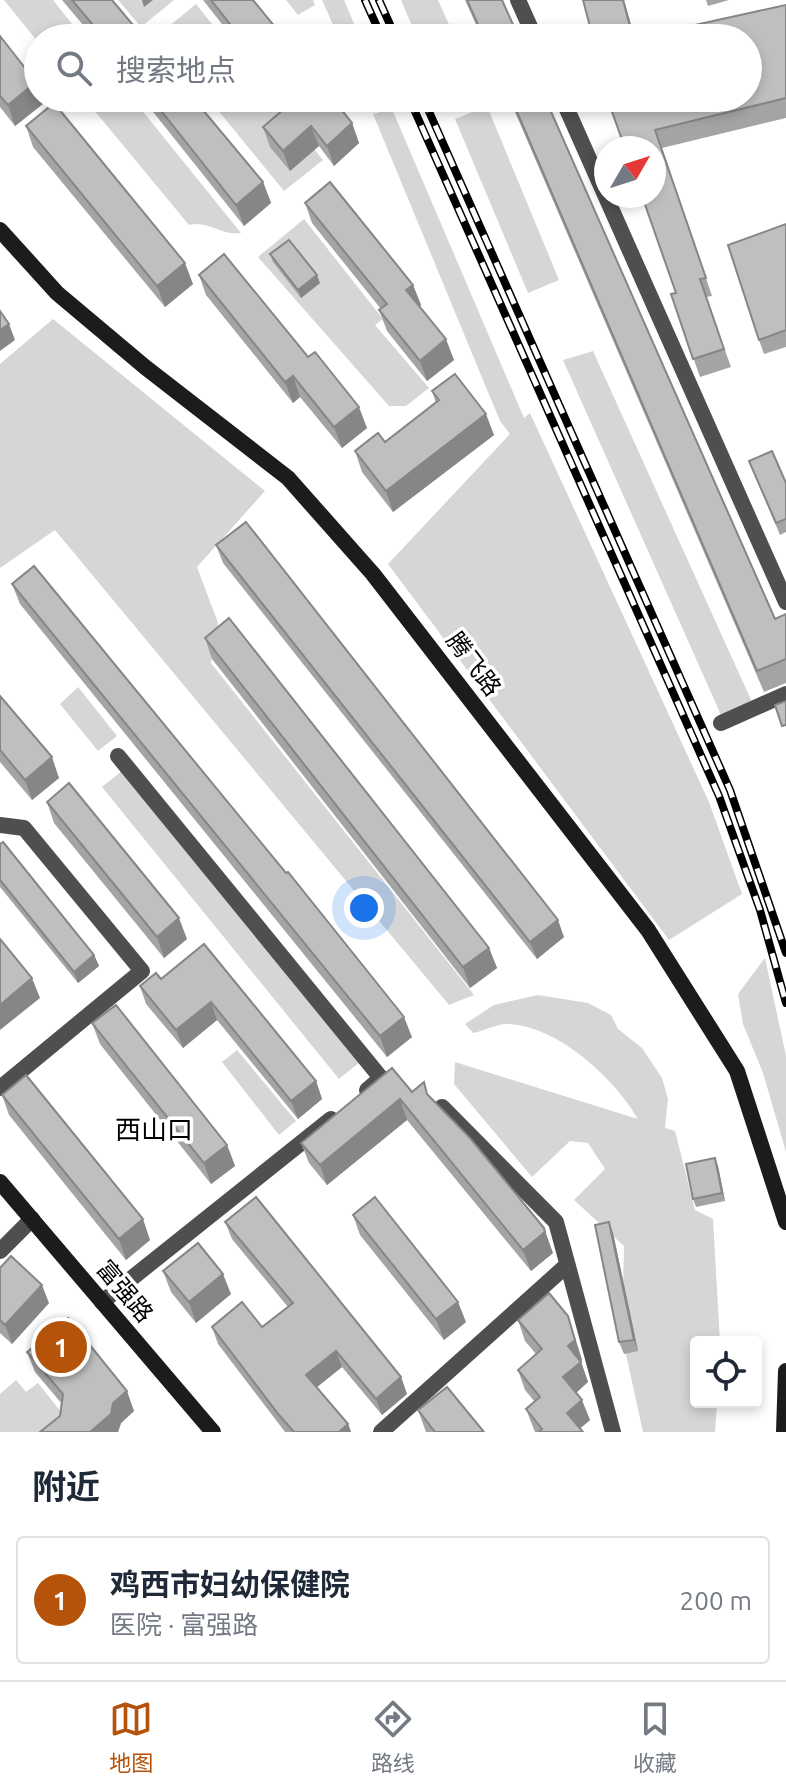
<!DOCTYPE html>
<html lang="zh">
<head>
<meta charset="utf-8">
<style>
  :root { --surface:#fff; --page:#f2f2f3; --text:#1f2937; --muted:#747a83; --line:#e0e1e3; --accent:#b45309 }
  body { margin:0; font-family:Ubuntu,"Noto Sans SC",sans-serif; background:var(--page); color:var(--text) }
  .controls { position:absolute; right:24px; bottom:24px; display:grid; overflow:hidden; border-radius:8px; box-shadow:0 4px 12px #0003 }
  .controls button { width:72px; height:72px; display:grid; place-items:center; padding:0; border:0; border-bottom:2px solid var(--line); background:var(--surface); color:var(--text); font:40px sans-serif }
  .compass { position:absolute; left:594px; top:136px; width:72px; height:72px; border-radius:50%; background:var(--surface); box-shadow:0 4px 12px #0003; rotate:51deg }
  .you { position:absolute; left:364px; top:908px; width:28px; height:28px; margin:-20px; border:6px solid #fff; border-radius:50%; background:#1a73e8; box-shadow:0 0 0 12px #1a73e833 }
  .badge { display:grid; place-items:center; width:52px; height:52px; border-radius:50%; background:var(--accent); color:#fff; font-size:26px; font-weight:700 }
  .pin { position:absolute; translate:-50% -50%; border:4px solid #fff; box-shadow:0 2px 8px #0006 }
  .list { margin:0; padding:0; list-style:none }
  h2 { display:flex; justify-content:space-between; align-items:center; height:104px; margin:0; padding:0 32px; font-size:34px }
  h2 small { font-size:26px; font-weight:400; color:var(--muted) }
  .list li { display:grid; grid-template-columns:52px 1fr auto; gap:24px; align-items:center; box-sizing:border-box; height:128px; margin:0 16px 16px; padding:0 16px; border:2px solid var(--line); border-radius:8px }
  .list b { display:block; font-size:30px; white-space:nowrap }
  .list p { margin:0; font-size:26px; white-space:nowrap; color:var(--muted) }
  .list em { font-size:26px; font-style:normal; color:var(--muted) }
  .icon { flex:none; width:44px; height:44px; fill:none; stroke:currentColor; stroke-width:2; stroke-linecap:round; stroke-linejoin:round }
  .map { position:relative; flex:none; width:786px; height:1432px; overflow:hidden }
  .search { position:absolute; background:var(--surface); box-shadow:0 4px 12px #0003; left:24px; right:24px; top:24px; height:88px; display:flex; align-items:center; gap:20px; box-sizing:border-box; padding:0 28px; border-radius:44px; color:var(--muted); font-size:30px }
  .sheet { height:248px; background:var(--surface) }
  nav { display:flex; justify-content:space-around; align-items:center; box-sizing:border-box; height:112px; border-top:2px solid var(--line); background:var(--surface); font-size:22px; color:var(--muted) }
  nav a { display:grid; justify-items:center; gap:4px }
  nav .on { color:var(--accent) }
  .map>svg:first-child { display:block }
</style>
</head>
<body>
<div class="map">
<svg width="786" height="1432" viewBox="0 0 786 1432">
  <rect width="100%" height="100%" fill="#fff"/>
  <!-- green -->
  <g fill="#d6d6d6">
    <path d="M 4,0 L 53,0 L 83,38 L 38,38 L 38,42 Z"/>
    <path d="M 118,0 L 174,0 L 141,27 Z"/>
    <path d="M 286,0 L 313,0 L 315,5 L 298,15 Z"/>
    <path d="M 322,0 L 344,0 L 360,38 L 339,38 Z"/>
    <path d="M 401,0 L 438,0 L 455,38 L 417,38 Z"/>
    <path d="M 196,4 L 223,38 L 159,38 L 157,36 Z"/>
    <path d="M 84,98 L 132,98 L 241,233 C 222,236 208,220 189,225 Z"/>
    <path d="M 208,98 L 272,98 L 323,160 L 284,191 Z"/>
    <path d="M 487,106 L 559,280 L 528,293 L 455,119 Z"/>
    <path d="M 392,109 L 524,418 L 530,413 L 709,802 L 742,894 L 669,940 L 388,564 L 510,434 L 500,421 L 373,114 Z"/>
    <path d="M 304,219 L 383,319 L 375,325 L 429,388 L 406,406 L 389,406 L 258,257 Z"/>
    <path d="M 53,319 L 265,491 L 197,567 L 218,623 L 211,663 L 474,995 L 449,1005 L 55,530 L 0,568 L 0,364 Z"/>
    <path d="M 593,351 L 752,702 L 721,715 L 563,360 Z"/>
    <path d="M 78,687 L 117,736 L 98,751 L 60,704 Z"/>
    <path d="M 123,770 L 360,1062 L 339,1079 L 102,787 Z"/>
    <path d="M 765,958 L 786,1056 L 786,1152 L 763,1073 L 743,1024 L 738,994 Z"/>
    <path d="M 538,995 L 588,1003 L 611,1015 L 618,1029 L 642,1048 L 662,1078 L 668,1099 L 665,1128 L 675,1131 L 695,1210 L 713,1219 L 720,1342 L 696,1342 L 696,1402 L 717,1402 L 715,1432 L 643,1432 L 622,1336 L 624,1246 L 574,1200 L 605,1169 L 588,1143 L 570,1141 L 532,1177 L 454,1084 L 455,1062 L 638,1119 C 614,1078 559,1027 509,1024 C 498,1023 484,1031 473,1033 L 465,1024 L 494,1005 Z"/>
    <path d="M 237,1050 L 296,1121 L 279,1135 L 222,1062 Z"/>
    <path d="M 16,1380 L 26,1392 L 38,1383 L 61,1412 L 58,1432 L 0,1432 L 0,1394 Z"/>
  </g>
  <g fill="none" stroke-linecap="round" stroke-linejoin="round">
    <!-- street -->
    <g stroke="#4f4f4f" stroke-width="16">
      <path d="M 518,0 L 535,38"/>
      <path d="M 562,98 L 786,602"/>
      <path d="M 721,723 L 786,694"/>
      <path d="M 118,756 L 381,1078 L 367,1090"/>
      <path d="M 0,825 L 24,828 L 142,971 L 0,1088"/>
      <path d="M 442,1107 L 556,1222 L 613,1432"/>
      <path d="M 0,1251 L 32,1219"/>
      <path d="M 102,1302 L 331,1119"/>
      <path d="M 381,1432 L 567,1265"/>
    </g>
    <!-- secondary -->
    <g stroke="#1c1c1c" stroke-width="16">
      <path d="M 0,230 L 57,293 L 145,367 L 288,478 L 373,574 L 648,930 L 737,1071 L 786,1222"/>
      <path d="M 0,1182 L 213,1432"/>
      <path d="M 784,1432 L 786,1371"/>
    </g>
    <!-- rail casing -->
    <g stroke="#000" stroke-width="8">
      <g id="rail">
        <path d="M 365,0 L 382,38"/>
        <path d="M 379,0 L 396,38"/>
        <path d="M 409,98 L 719,796 L 760,910 L 786,1003"/>
        <path d="M 423,98 L 730,790 L 786,953"/>
      </g>
    </g>
    <!-- rail -->
    <use href="#rail" stroke="#fff" stroke-width="5" stroke-dasharray="15" stroke-linecap="butt"/>
  </g>
  <!-- wall -->
  <g fill="#a4a4a4">
    <path d="M 62,0 L 112,0 L 144,38 L 94,38 Z"/>
    <path d="M 203,0 L 253,0 L 284,38 L 233,38 Z"/>
    <path d="M 465,0 L 502,0 L 519,38 L 482,38 Z"/>
    <path d="M 706,0 L 729,0 L 708,6 Z"/>
    <path d="M 786,5 L 786,118 L 662,148 L 712,296 L 706,297 L 731,367 L 700,377 L 671,294 L 676,293 L 625,148 Z"/>
    <path d="M 0,36 L 38,86 L 44,103 L 15,126 L 0,107 Z"/>
    <path d="M 142,98 L 193,98 L 263,182 L 271,203 L 244,226 Z"/>
    <path d="M 280,98 L 332,98 L 352,123 L 359,143 L 334,166 L 319,146 L 290,171 L 270,147 L 263,127 L 287,107 Z"/>
    <path d="M 509,98 L 545,98 L 775,619 L 786,614 L 786,683 L 764,692 Z"/>
    <path d="M 26,126 L 193,284 L 165,307 L 33,147 Z"/>
    <path d="M 305,203 L 413,285 L 421,305 L 419,307 L 454,360 L 427,381 L 387,331 L 379,310 L 381,309 L 312,223 Z"/>
    <path d="M 786,224 L 786,347 L 764,354 L 759,340 Z"/>
    <path d="M 270,254 L 320,283 L 301,298 L 273,262 Z"/>
    <path d="M 199,275 L 308,357 L 367,428 L 342,448 L 300,397 L 293,403 L 206,295 Z"/>
    <path d="M 432,391 L 494,435 L 393,512 L 362,472 L 355,451 L 385,442 L 436,403 Z"/>
    <path d="M 749,461 L 786,483 L 786,532 L 780,535 Z"/>
    <path d="M 216,545 L 564,937 L 537,959 L 223,563 Z"/>
    <path d="M 12,584 L 286,873 L 412,1037 L 387,1057 L 20,604 Z"/>
    <path d="M 205,638 L 489,948 L 497,968 L 470,988 L 212,659 Z"/>
    <path d="M 0,696 L 59,778 L 32,800 L 0,762 Z"/>
    <path d="M 47,802 L 187,939 L 164,958 L 54,823 Z"/>
    <path d="M 0,844 L 94,955 L 99,966 L 78,983 L 0,887 Z"/>
    <path d="M 204,944 L 316,1081 L 322,1099 L 298,1119 L 217,1020 L 183,1048 L 146,1004 L 140,986 L 161,979 Z"/>
    <path d="M 92,1023 L 227,1145 L 235,1166 L 211,1184 L 100,1044 Z"/>
    <path d="M 412,1092 L 430,1097 L 553,1253 L 531,1271 L 407,1120 L 327,1185 L 309,1163 L 301,1143 Z"/>
    <path d="M 2,1095 L 150,1240 L 126,1260 L 9,1115 Z"/>
    <path d="M 718,1166 L 725,1201 L 696,1207 L 693,1199 Z"/>
    <path d="M 353,1215 L 466,1322 L 444,1340 L 360,1235 Z"/>
    <path d="M 225,1222 L 401,1377 L 407,1394 L 382,1415 L 342,1367 L 317,1387 L 348,1424 L 351,1432 L 285,1432 L 218,1344 L 212,1327 L 262,1327 L 288,1307 L 232,1239 Z"/>
    <path d="M 613,1233 L 638,1351 L 624,1354 L 619,1342 Z"/>
    <path d="M 0,1268 L 49,1303 L 12,1344 L 0,1333 Z"/>
    <path d="M 163,1271 L 231,1294 L 196,1323 L 171,1292 Z"/>
    <path d="M 568,1316 L 582,1360 L 581,1362 L 588,1382 L 576,1393 L 590,1420 L 580,1428 L 583,1432 L 535,1432 L 526,1409 L 535,1402 L 525,1390 L 518,1370 L 536,1354 L 525,1341 L 518,1320 Z"/>
    <path d="M 27,1352 L 134,1411 L 121,1423 L 118,1432 L 40,1432 L 60,1416 L 62,1404 L 35,1372 Z"/>
    <path d="M 418,1410 L 484,1432 L 426,1432 Z"/>
  </g>
  <!-- shaded-wall -->
  <g fill="#868686">
    <path d="M 142,0 L 153,0 L 144,7 Z"/>
    <path d="M 623,0 L 624,0 L 635,38 L 633,38 Z"/>
    <path d="M 36,82 L 38,86 L 38,98 L 42,98 L 44,103 L 15,126 L 8,105 Z"/>
    <path d="M 352,123 L 359,143 L 334,166 L 327,146 Z"/>
    <path d="M 311,126 L 319,146 L 290,171 L 283,151 Z"/>
    <path d="M 263,182 L 271,203 L 244,226 L 236,205 Z"/>
    <path d="M 185,263 L 193,284 L 165,307 L 157,286 Z"/>
    <path d="M 317,275 L 320,283 L 301,298 L 298,290 Z"/>
    <path d="M 413,285 L 421,305 L 414,311 L 406,290 Z"/>
    <path d="M 9,324 L 15,340 L 0,351 L 0,330 Z"/>
    <path d="M 446,339 L 454,360 L 427,381 L 420,361 Z"/>
    <path d="M 293,376 L 300,397 L 293,403 L 285,382 Z"/>
    <path d="M 359,407 L 367,428 L 342,448 L 334,427 Z"/>
    <path d="M 486,414 L 494,435 L 393,512 L 386,491 Z"/>
    <path d="M 52,757 L 59,778 L 32,800 L 25,780 Z"/>
    <path d="M 179,918 L 187,939 L 164,958 L 157,937 Z"/>
    <path d="M 558,920 L 564,937 L 537,959 L 530,942 Z"/>
    <path d="M 489,948 L 497,968 L 470,988 L 463,967 Z"/>
    <path d="M 94,955 L 99,966 L 78,983 L 74,972 Z"/>
    <path d="M 32,978 L 40,998 L 0,1030 L 0,1005 Z"/>
    <path d="M 211,1002 L 217,1020 L 183,1048 L 176,1030 Z"/>
    <path d="M 404,1017 L 412,1037 L 387,1057 L 380,1036 Z"/>
    <path d="M 316,1081 L 322,1099 L 298,1119 L 291,1101 Z"/>
    <path d="M 400,1099 L 407,1120 L 327,1185 L 320,1165 Z"/>
    <path d="M 227,1145 L 235,1166 L 211,1184 L 204,1163 Z"/>
    <path d="M 715,1158 L 718,1166 L 725,1201 L 722,1193 Z"/>
    <path d="M 143,1219 L 150,1240 L 126,1260 L 119,1239 Z"/>
    <path d="M 609,1222 L 613,1233 L 638,1351 L 634,1340 Z"/>
    <path d="M 544,1228 L 553,1253 L 531,1271 L 523,1250 Z"/>
    <path d="M 223,1274 L 231,1294 L 196,1323 L 189,1302 Z"/>
    <path d="M 42,1285 L 49,1303 L 12,1344 L 5,1325 Z"/>
    <path d="M 458,1302 L 466,1322 L 444,1340 L 436,1319 Z"/>
    <path d="M 568,1316 L 582,1360 L 575,1366 L 568,1346 Z"/>
    <path d="M 336,1351 L 342,1367 L 312,1391 L 306,1375 Z"/>
    <path d="M 581,1362 L 588,1382 L 570,1398 L 563,1377 Z"/>
    <path d="M 401,1377 L 407,1394 L 382,1415 L 376,1399 Z"/>
    <path d="M 127,1391 L 134,1411 L 121,1423 L 118,1432 L 90,1432 L 113,1403 Z"/>
    <path d="M 582,1400 L 590,1420 L 576,1432 L 567,1413 Z"/>
    <path d="M 348,1424 L 351,1432 L 339,1432 Z"/>
  </g>
  <!-- building -->
  <g fill="#bfbfbf" stroke="#868686" stroke-width="2">
    <path d="M 72,0 L 112,0 L 144,38 L 104,38 Z"/>
    <path d="M 211,0 L 253,0 L 284,38 L 241,38 Z"/>
    <path d="M 467,0 L 502,0 L 519,38 L 484,38 Z"/>
    <path d="M 583,0 L 623,0 L 633,38 L 593,38 Z"/>
    <path d="M 786,5 L 786,98 L 655,130 L 706,278 L 700,279 L 724,349 L 693,359 L 671,294 L 676,293 L 642,196 L 654,196 L 654,148 L 625,148 L 607,98 L 748,98 L 748,38 L 636,38 Z"/>
    <path d="M 0,36 L 36,82 L 8,105 L 0,96 Z"/>
    <path d="M 151,98 L 193,98 L 263,182 L 236,205 Z"/>
    <path d="M 289,98 L 332,98 L 352,123 L 327,146 L 311,126 L 283,151 L 263,127 L 292,102 Z"/>
    <path d="M 511,98 L 545,98 L 775,619 L 786,614 L 786,659 L 757,671 Z"/>
    <path d="M 54,103 L 185,263 L 157,286 L 26,126 Z"/>
    <path d="M 330,182 L 413,285 L 406,290 L 446,339 L 420,361 L 379,310 L 387,304 L 305,203 Z"/>
    <path d="M 786,224 L 786,330 L 759,340 L 728,245 Z"/>
    <path d="M 289,240 L 317,275 L 298,290 L 270,254 Z"/>
    <path d="M 224,254 L 308,357 L 315,352 L 359,407 L 334,427 L 293,376 L 285,382 L 199,275 Z"/>
    <path d="M 0,311 L 9,324 L 0,330 Z"/>
    <path d="M 455,374 L 486,414 L 386,491 L 355,451 L 378,433 L 385,442 L 439,400 L 432,391 Z"/>
    <path d="M 772,451 L 786,483 L 786,519 L 776,523 L 749,461 Z"/>
    <path d="M 246,522 L 558,920 L 530,942 L 216,545 Z"/>
    <path d="M 34,566 L 286,873 L 288,872 L 404,1017 L 380,1036 L 12,584 Z"/>
    <path d="M 229,618 L 489,948 L 463,967 L 205,638 Z"/>
    <path d="M 0,696 L 52,757 L 25,780 L 0,750 Z"/>
    <path d="M 786,701 L 786,725 L 782,726 L 775,705 Z"/>
    <path d="M 69,783 L 179,918 L 157,937 L 47,802 Z"/>
    <path d="M 3,842 L 94,955 L 74,972 L 0,880 L 0,844 Z"/>
    <path d="M 0,939 L 32,978 L 0,1005 Z"/>
    <path d="M 204,944 L 316,1081 L 291,1101 L 211,1002 L 176,1030 L 140,986 L 156,973 L 161,979 Z"/>
    <path d="M 116,1005 L 227,1145 L 204,1163 L 92,1023 Z"/>
    <path d="M 392,1068 L 412,1092 L 424,1082 L 427,1094 L 470,1138 L 544,1228 L 545,1232 L 523,1250 L 400,1099 L 320,1165 L 301,1143 Z"/>
    <path d="M 26,1075 L 143,1219 L 119,1239 L 2,1095 Z"/>
    <path d="M 715,1158 L 722,1193 L 693,1199 L 686,1164 Z"/>
    <path d="M 256,1197 L 401,1377 L 376,1399 L 336,1351 L 306,1375 L 348,1424 L 339,1432 L 294,1432 L 279,1415 L 212,1327 L 242,1302 L 262,1327 L 293,1303 L 225,1222 Z"/>
    <path d="M 375,1197 L 458,1302 L 436,1319 L 353,1215 Z"/>
    <path d="M 609,1222 L 634,1340 L 619,1342 L 595,1225 Z"/>
    <path d="M 198,1243 L 223,1274 L 189,1302 L 163,1271 Z"/>
    <path d="M 11,1256 L 42,1285 L 5,1325 L 0,1320 L 0,1268 Z"/>
    <path d="M 549,1293 L 568,1316 L 575,1340 L 568,1346 L 581,1362 L 563,1377 L 582,1400 L 567,1413 L 583,1432 L 538,1432 L 542,1429 L 526,1409 L 540,1397 L 518,1370 L 542,1349 L 518,1320 Z"/>
    <path d="M 68,1318 L 127,1391 L 113,1403 L 111,1414 L 90,1432 L 40,1432 L 60,1416 L 63,1394 L 27,1352 Z"/>
    <path d="M 447,1387 L 484,1432 L 435,1432 L 418,1410 Z"/>
  </g>
  <g text-anchor="middle" dominant-baseline="central" stroke-width="7" stroke-linejoin="round" paint-order="stroke">
    <!-- street labels -->
    <g font-size="24" fill="#000" stroke="#fff">
      <text transform="translate(474 664) rotate(53)">腾飞路</text>
      <text transform="translate(125 1291) rotate(50)">富强路</text>
    </g>
    <!-- neighbourhood labels -->
    <g font-size="26" fill="#000" stroke="#fff">
      <text x="154" y="1129">西山口</text>
    </g>
  </g>
</svg>
<div class="controls">
<button><svg class="icon" aria-label="locate" viewBox="0 0 24 24"><circle cx="12" cy="12" r="6"/><path d="M12 2v4M12 18v4M2 12h4M18 12h4"/></svg></button>
</div>
<svg class="compass" viewBox="-18 -18 36 36"><path d="M0-13l5 13h-10z" fill="#e53935"/><path d="M0 13l5-13h-10z" fill="#747a83"/></svg>
<div class="you"></div>
<div class="pin badge" style="left:61px;top:1347px">1</div>
<div class="search"><svg class="icon" aria-label="search" viewBox="0 0 24 24"><circle cx="10" cy="10" r="6"/><path d="M15 15l6 6"/></svg>搜索地点</div>
</div>
<section class="sheet">
<h2>附近<small></small></h2>
<ul class="list">
<li><span class="badge">1</span><div><b>鸡西市妇幼保健院</b><p>医院 · 富强路</p></div><em>200 m</em></li>
</ul>
</section>
<nav>
<a class="on"><svg class="icon" aria-label="map" viewBox="0 0 24 24"><path d="M3 6l6-2 6 2 6-2v14l-6 2-6-2-6 2zM9 4v14M15 6v14"/></svg>地图</a>
<a><svg class="icon" aria-label="directions" viewBox="0 0 24 24"><path d="M12 3l9 9-9 9-9-9zM9 14v-3h6M13 9l2 2-2 2"/></svg>路线</a>
<a><svg class="icon" aria-label="saved" viewBox="0 0 24 24"><path d="M7 4h10v16l-5-4-5 4z"/></svg>收藏</a>
</nav>
</body>
</html>
